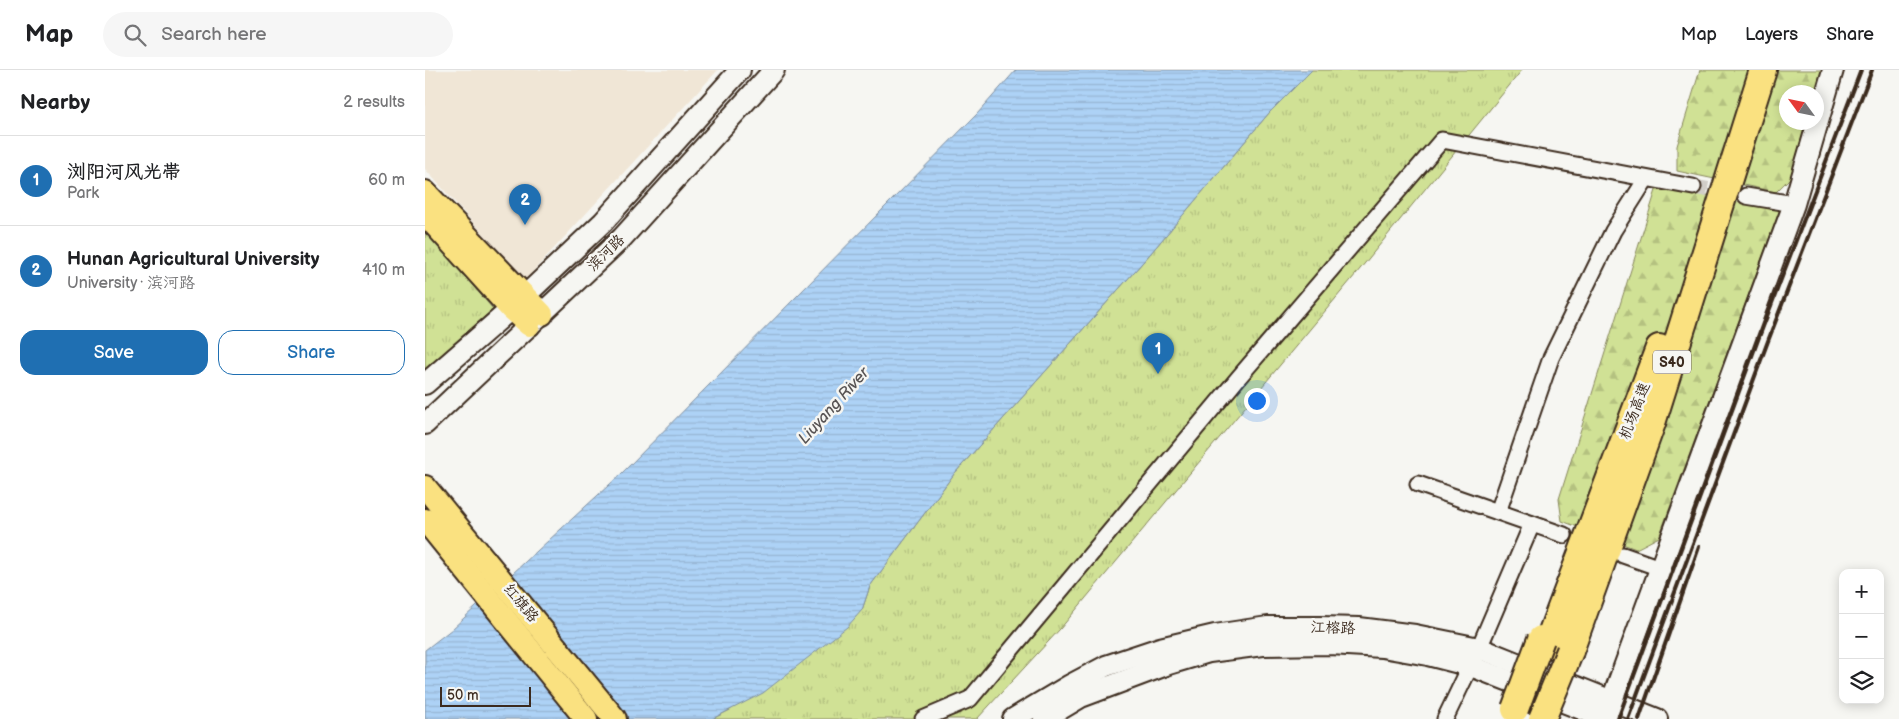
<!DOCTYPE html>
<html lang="en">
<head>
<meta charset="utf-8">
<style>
  :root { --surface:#fff; --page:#f6f6f6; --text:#202124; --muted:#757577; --line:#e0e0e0; --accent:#1f6fb2 }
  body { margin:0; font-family:"Balsamiq Sans","LXGW WenKai TC",sans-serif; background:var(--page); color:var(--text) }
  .controls { position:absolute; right:15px; bottom:15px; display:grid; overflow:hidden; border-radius:10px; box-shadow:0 2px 12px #0003 }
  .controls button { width:45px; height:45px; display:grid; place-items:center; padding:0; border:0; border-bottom:1px solid var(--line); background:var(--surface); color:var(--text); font:25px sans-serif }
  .compass { position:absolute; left:1354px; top:15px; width:45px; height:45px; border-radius:50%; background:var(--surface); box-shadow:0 2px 12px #0003; rotate:303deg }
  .scale { position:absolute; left:15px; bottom:12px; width:91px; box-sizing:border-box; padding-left:5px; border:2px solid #3b2a1e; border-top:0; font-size:14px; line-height:18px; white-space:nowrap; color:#3b2a1e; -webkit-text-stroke:4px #f6f6f2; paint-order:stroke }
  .you { position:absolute; left:831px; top:330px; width:18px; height:18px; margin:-12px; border:4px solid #fff; border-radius:50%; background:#1a73e8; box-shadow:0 0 0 8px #1a73e833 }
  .badge { display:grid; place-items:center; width:32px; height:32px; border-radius:50%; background:var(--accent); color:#fff; font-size:16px; font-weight:700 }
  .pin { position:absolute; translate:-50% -41px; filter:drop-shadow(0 1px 2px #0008) }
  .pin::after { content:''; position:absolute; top:26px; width:18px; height:15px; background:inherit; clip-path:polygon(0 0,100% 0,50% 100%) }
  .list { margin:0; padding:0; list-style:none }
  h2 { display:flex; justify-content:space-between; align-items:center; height:65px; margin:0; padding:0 20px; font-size:21px }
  h2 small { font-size:16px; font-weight:400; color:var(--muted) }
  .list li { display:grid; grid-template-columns:32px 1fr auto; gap:15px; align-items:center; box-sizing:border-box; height:90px; padding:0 20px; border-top:1px solid var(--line) }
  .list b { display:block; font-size:19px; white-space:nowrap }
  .list p { margin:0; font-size:16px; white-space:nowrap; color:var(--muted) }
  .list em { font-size:16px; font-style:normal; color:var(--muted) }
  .actions { display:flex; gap:10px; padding:15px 20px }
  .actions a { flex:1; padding:11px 0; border:1px solid var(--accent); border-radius:15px; text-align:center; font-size:18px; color:var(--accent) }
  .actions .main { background:var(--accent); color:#fff }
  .icon { flex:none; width:28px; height:28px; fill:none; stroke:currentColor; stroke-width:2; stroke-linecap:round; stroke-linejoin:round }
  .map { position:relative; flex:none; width:1474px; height:649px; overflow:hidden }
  header { display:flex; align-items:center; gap:30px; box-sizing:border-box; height:70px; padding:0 25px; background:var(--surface); border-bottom:1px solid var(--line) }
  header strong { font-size:24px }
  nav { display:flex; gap:28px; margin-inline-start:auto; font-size:18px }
  .search { width:350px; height:45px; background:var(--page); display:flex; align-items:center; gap:12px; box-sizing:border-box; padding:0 18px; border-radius:28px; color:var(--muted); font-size:19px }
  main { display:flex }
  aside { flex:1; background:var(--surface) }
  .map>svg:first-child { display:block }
</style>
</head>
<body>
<header>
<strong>Map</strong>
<div class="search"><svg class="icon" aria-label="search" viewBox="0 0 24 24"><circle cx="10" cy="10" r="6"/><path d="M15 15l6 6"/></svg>Search here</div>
<nav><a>Map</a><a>Layers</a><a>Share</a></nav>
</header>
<main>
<aside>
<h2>Nearby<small>2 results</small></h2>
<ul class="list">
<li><span class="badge">1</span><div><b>浏阳河风光带</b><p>Park</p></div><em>60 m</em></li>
<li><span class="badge">2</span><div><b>Hunan Agricultural University</b><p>University · 滨河路</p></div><em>410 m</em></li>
</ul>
<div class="actions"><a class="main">Save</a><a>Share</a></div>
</aside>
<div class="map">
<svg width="1474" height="649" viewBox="0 0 1474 649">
  <defs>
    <pattern id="forest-firs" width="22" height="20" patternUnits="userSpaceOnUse" patternTransform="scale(1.25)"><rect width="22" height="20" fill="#d0e195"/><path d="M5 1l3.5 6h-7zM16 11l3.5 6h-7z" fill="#b4c180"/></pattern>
    <pattern id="park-tufts" width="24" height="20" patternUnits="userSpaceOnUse" patternTransform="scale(1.25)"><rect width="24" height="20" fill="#d0e195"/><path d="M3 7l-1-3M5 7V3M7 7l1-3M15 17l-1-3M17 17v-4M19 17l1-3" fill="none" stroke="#b4c180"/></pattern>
    <pattern id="water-rules" width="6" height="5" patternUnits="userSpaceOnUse" patternTransform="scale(1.25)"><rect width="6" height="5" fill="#add2f6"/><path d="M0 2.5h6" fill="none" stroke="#96b4d2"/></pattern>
  </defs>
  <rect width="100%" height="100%" fill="#f6f6f2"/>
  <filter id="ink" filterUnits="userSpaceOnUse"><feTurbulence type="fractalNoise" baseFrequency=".02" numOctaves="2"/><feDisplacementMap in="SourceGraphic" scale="10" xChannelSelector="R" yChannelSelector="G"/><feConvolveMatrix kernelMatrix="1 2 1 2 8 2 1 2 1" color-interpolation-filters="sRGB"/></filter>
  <g filter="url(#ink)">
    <!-- built -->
    <path fill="#f0e6d6" d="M 0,0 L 293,0 L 100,210 L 0,99 Z"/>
    <!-- forest -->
    <g fill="url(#forest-firs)" stroke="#86865a">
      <path d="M 1275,0 L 1399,0 L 1392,22 L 1362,22 L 1362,52 L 1384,53 L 1369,104 L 1351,122 L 1252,101 L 1252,76 Z"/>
      <path d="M 1232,117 L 1356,137 L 1234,467 L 1211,479 L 1137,451 L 1134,429 Z"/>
    </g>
    <!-- park -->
    <g fill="url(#park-tufts)" stroke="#86865a">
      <path d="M 887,0 L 1097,0 L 931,204 L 635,559 L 552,649 L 287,649 L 305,640 L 437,540 L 445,516 L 529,404 L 725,184 L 844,43 Z"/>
      <path d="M 0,160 L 68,239 L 0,300 Z"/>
    </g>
    <!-- water -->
    <path fill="url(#water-rules)" stroke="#7f8fa0" d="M 591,0 L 887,0 L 844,43 L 725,184 L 529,404 L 445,516 L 437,540 L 422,557 L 338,623 L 287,649 L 0,649 L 0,580 L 27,559 L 196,404 L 552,44 Z"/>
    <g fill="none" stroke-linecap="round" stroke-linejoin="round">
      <!-- street-tunnel -->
      <path stroke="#d1cdc8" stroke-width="15" stroke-dasharray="15 8" stroke-linecap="butt" d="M 1268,117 L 1321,126"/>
      <!-- street casing -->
      <g stroke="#3b2a1e" stroke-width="19">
        <g id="street">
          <path d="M 1321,126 L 1369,134"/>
          <path d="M 993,414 L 1139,465"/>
          <path d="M 1073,442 L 1126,288 L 1188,161 L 1221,109"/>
          <path d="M 1198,485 L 1235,498"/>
          <path d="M 498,649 L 545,629 L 814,307 L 1017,70 L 1268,117"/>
          <path d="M 1020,649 L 1054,578 L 1107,454"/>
        </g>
      </g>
      <!-- secondary casing -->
      <g stroke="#3b2a1e" stroke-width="24">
        <g id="secondary">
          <path d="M 0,314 L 86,239 L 178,152 L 315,0"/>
          <path d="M 0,354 L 197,168 L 349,0"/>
          <path d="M 588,649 L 645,615 L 681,596 L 735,578 L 790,565 L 843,557 L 895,557 L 934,558 L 990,565 L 1054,578 L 1232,649"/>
          <path d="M 619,649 L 656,627 L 744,594 L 784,582 L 838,575 L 905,574 L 957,577 L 1003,585 L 1046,596 L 1182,649"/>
          <path d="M 1180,649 L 1369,134 L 1408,0"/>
        </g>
      </g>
      <!-- primary casing -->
      <g stroke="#3b2a1e" stroke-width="26">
        <g id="primary">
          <path d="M 0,122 L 117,244"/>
          <path d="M 0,144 L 86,239 L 104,255"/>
          <path d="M 0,417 L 190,649"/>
          <path d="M 0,450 L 161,649"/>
        </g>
      </g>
      <!-- highway casing -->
      <g stroke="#3b2a1e" stroke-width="30">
        <g id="highway">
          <path d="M 1122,575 L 1234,278"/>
          <path d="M 1145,581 L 1227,353 L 1338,0"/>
        </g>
      </g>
      <!-- street -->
      <use href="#street" stroke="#f6f6f2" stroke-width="15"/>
      <!-- secondary -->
      <use href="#secondary" stroke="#f6f6f2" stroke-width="20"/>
      <!-- primary -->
      <use href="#primary" stroke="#fae180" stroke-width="22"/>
      <!-- highway -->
      <use href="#highway" stroke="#fae180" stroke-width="26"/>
      <!-- rail -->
      <g stroke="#3b2a1e" stroke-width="4">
        <path d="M 1193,649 L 1334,267 L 1436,0"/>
        <path d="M 1203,649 L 1343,271 L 1447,0"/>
        <path d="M 1214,649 L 1274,477"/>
      </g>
      <!-- highway-bridge casing -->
      <g stroke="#3b2a1e" stroke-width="30" stroke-linecap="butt">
        <g id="highway-bridge">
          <path d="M 1090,639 L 1116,569"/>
          <path d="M 1117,649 L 1145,581"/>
        </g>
      </g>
      <!-- highway-bridge -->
      <use href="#highway-bridge" stroke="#fae180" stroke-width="26"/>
    </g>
  </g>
  <g text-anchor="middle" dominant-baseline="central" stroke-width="5" stroke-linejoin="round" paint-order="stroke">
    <!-- shield labels -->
    <rect fill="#f6f6f2" stroke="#73675e" stroke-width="1" x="1228" y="280.5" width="38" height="23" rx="4"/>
    <g font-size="14" font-weight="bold" fill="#3b2a1e">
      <text x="1247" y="292">S40</text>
    </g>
    <!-- street labels -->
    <g font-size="15" fill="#3b2a1e" stroke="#f6f6f2">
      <text transform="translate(181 183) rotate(-44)">滨河路</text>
      <text transform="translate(1210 341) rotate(-69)">机场高速</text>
      <text transform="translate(96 533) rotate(50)">红旗路</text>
      <text transform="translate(908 558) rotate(2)">江榕路</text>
    </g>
    <!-- water labels -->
    <g font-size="16" font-style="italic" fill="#585454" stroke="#f6f6f2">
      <text transform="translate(409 336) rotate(-48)">Liuyang River</text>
    </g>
  </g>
</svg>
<div class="controls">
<button>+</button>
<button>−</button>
<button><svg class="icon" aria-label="layers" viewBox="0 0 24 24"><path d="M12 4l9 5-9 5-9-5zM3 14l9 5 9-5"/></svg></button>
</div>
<svg class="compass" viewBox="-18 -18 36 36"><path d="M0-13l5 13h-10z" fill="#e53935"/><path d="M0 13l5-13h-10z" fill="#757577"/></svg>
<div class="scale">50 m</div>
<div class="you"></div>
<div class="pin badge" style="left:733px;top:304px">1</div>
<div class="pin badge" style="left:100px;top:155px">2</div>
</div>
</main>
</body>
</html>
